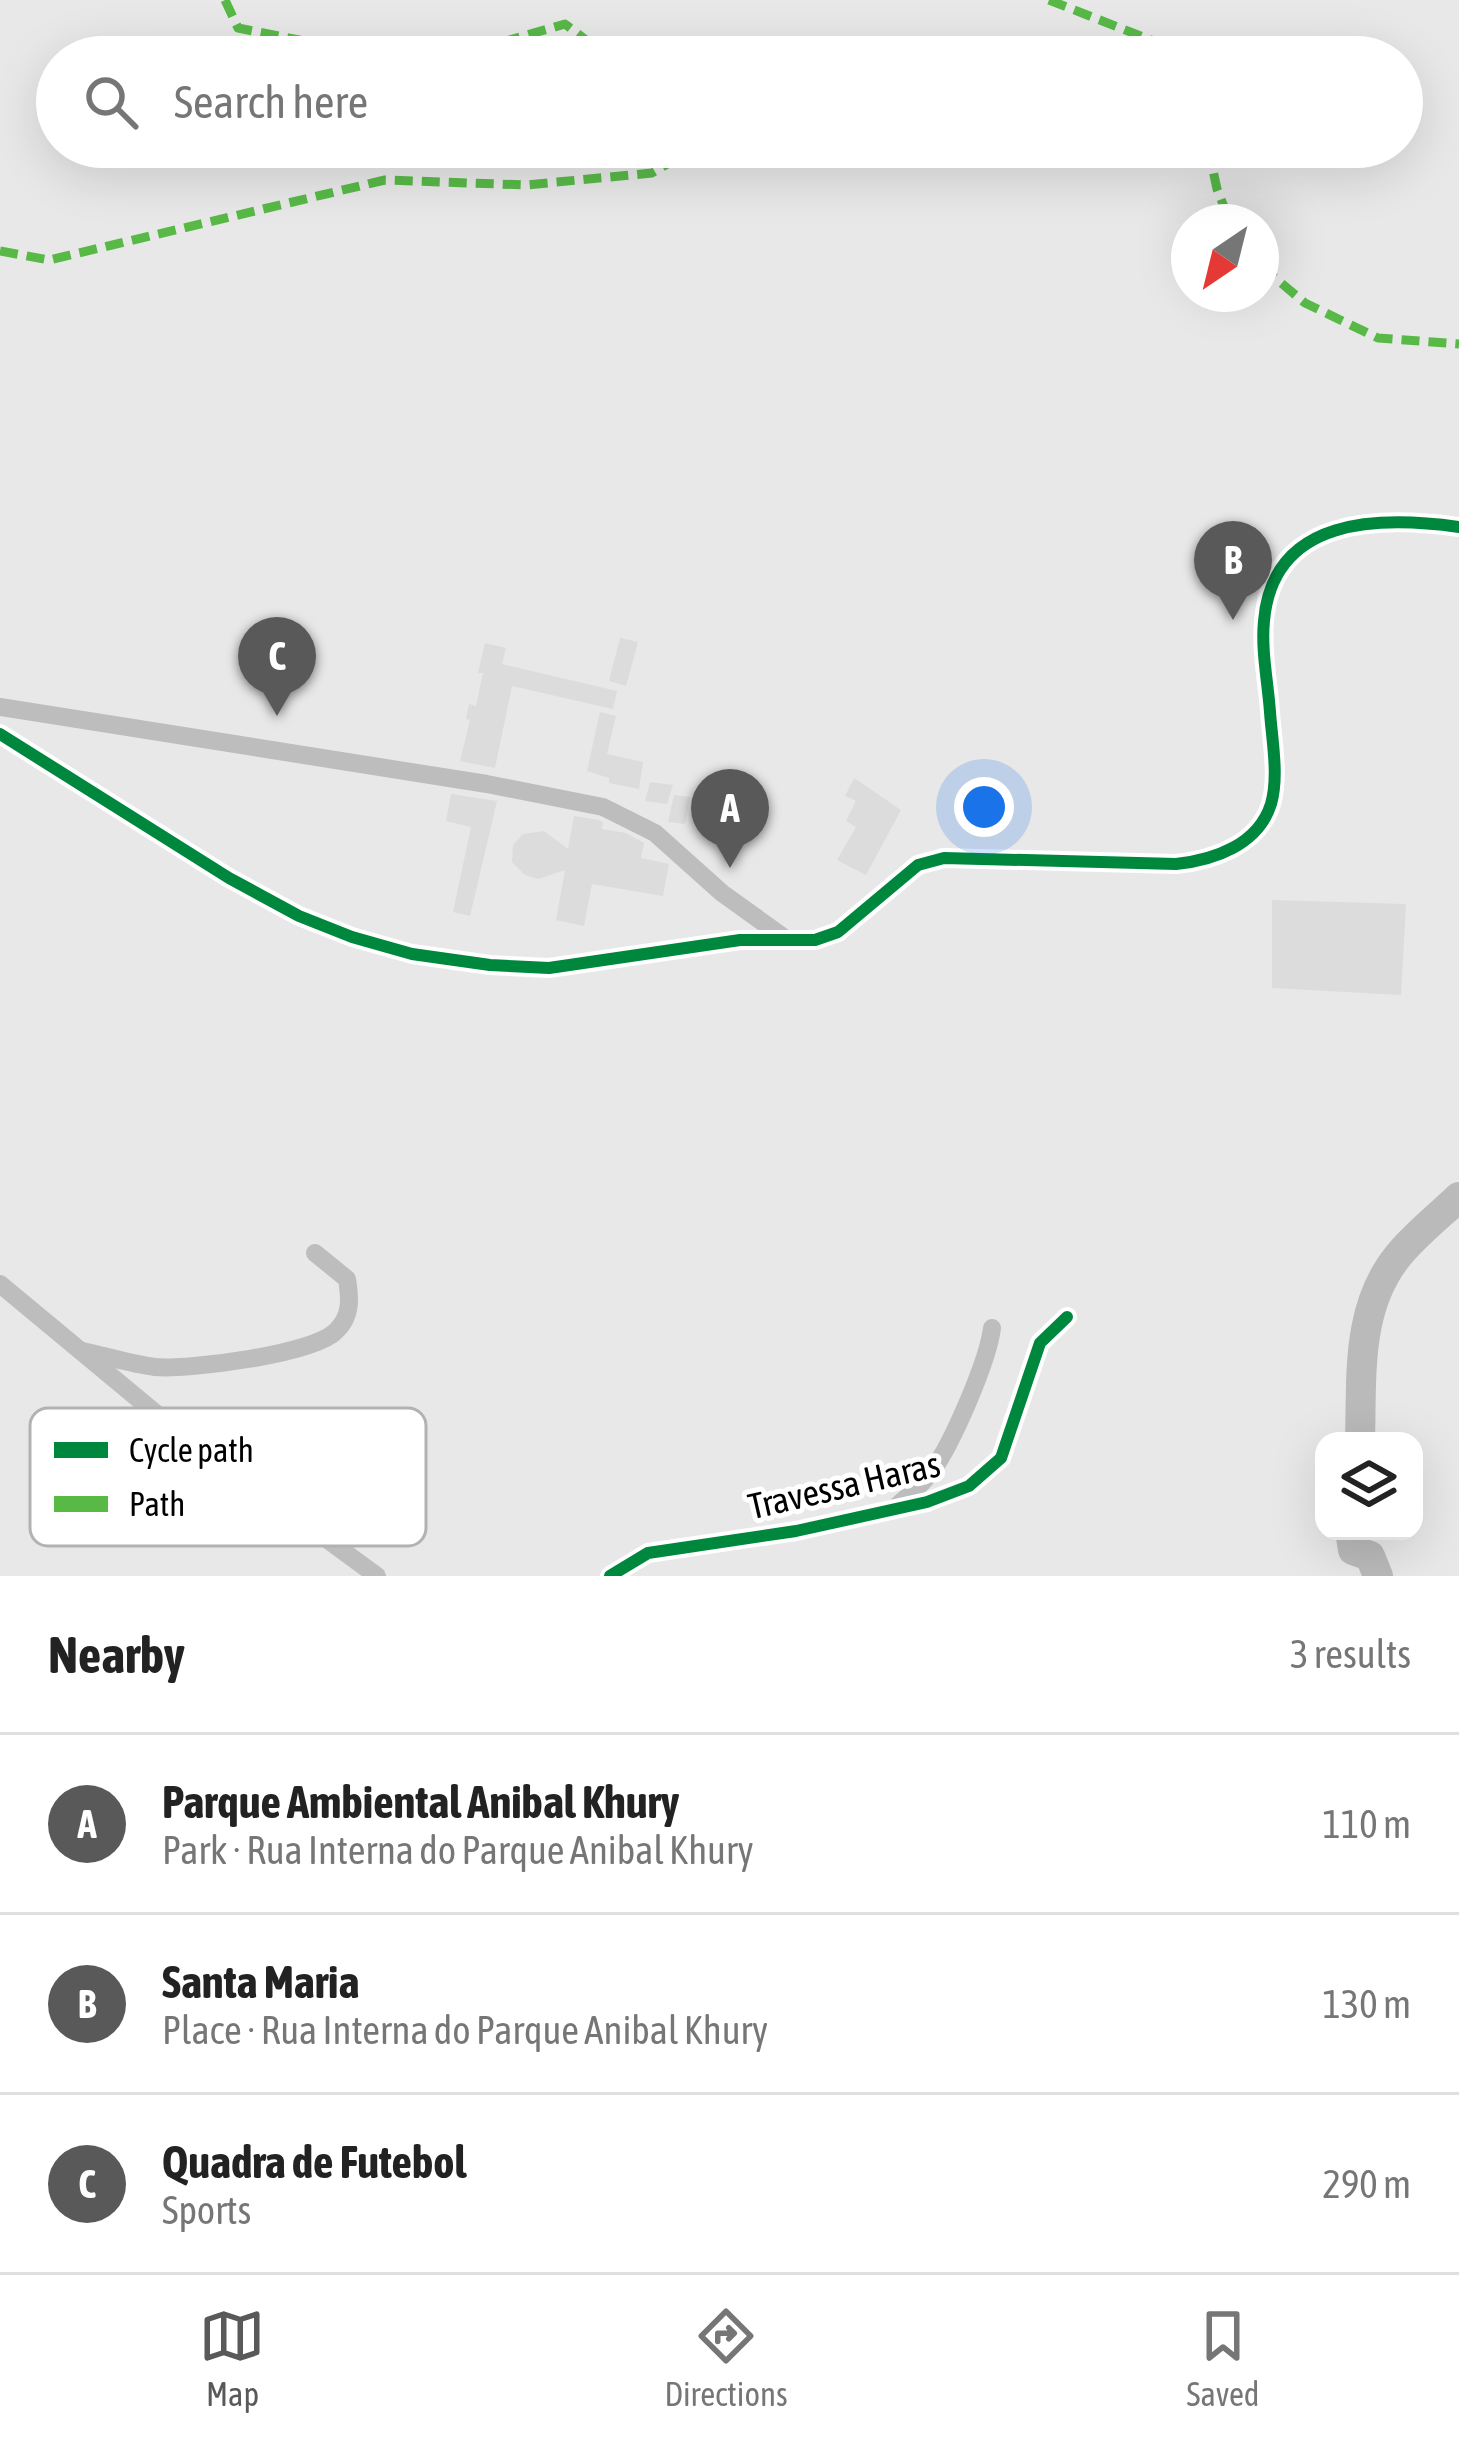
<!DOCTYPE html>
<html lang="en">
<head>
<meta charset="utf-8">
<style>
  :root { --surface:#fff; --page:#f2f2f2; --text:#222; --muted:#767676; --line:#e0e0e0; --accent:#595959 }
  body { margin:0; font-family:"Asap Condensed",sans-serif; background:var(--page); color:var(--text) }
  .controls { position:absolute; right:36px; bottom:36px; display:grid; overflow:hidden; border-radius:24px; box-shadow:0 12px 48px #0002 }
  .controls button { width:108px; height:108px; display:grid; place-items:center; padding:0; border:0; border-bottom:3px solid var(--line); background:var(--surface); color:var(--text); font:60px sans-serif }
  .compass { position:absolute; left:1171px; top:204px; width:108px; height:108px; border-radius:50%; background:var(--surface); box-shadow:0 12px 48px #0002; rotate:215deg }
  .you { position:absolute; left:984px; top:807px; width:42px; height:42px; margin:-30px; border:9px solid #fff; border-radius:50%; background:#1a73e8; box-shadow:0 0 0 18px #1a73e833 }
  .badge { display:grid; place-items:center; width:78px; height:78px; border-radius:50%; background:var(--accent); color:#fff; font-size:39px; font-weight:700 }
  .pin { position:absolute; translate:-50% -99px; filter:drop-shadow(0 3px 6px #0008) }
  .pin::after { content:''; position:absolute; top:63px; width:42px; height:36px; background:inherit; clip-path:polygon(0 0,100% 0,50% 100%) }
  .list { margin:0; padding:0; list-style:none }
  h2 { display:flex; justify-content:space-between; align-items:center; height:156px; margin:0; padding:0 48px; font-size:51px }
  h2 small { font-size:39px; font-weight:400; color:var(--muted) }
  .list li { display:grid; grid-template-columns:78px 1fr auto; gap:36px; align-items:center; box-sizing:border-box; height:180px; padding:0 48px; border-top:3px solid var(--line) }
  .list b { display:block; font-size:45px; white-space:nowrap }
  .list p { margin:0; font-size:39px; white-space:nowrap; color:var(--muted) }
  .list em { font-size:39px; font-style:normal; color:var(--muted) }
  .icon { flex:none; width:66px; height:66px; fill:none; stroke:currentColor; stroke-width:2; stroke-linecap:round; stroke-linejoin:round }
  .map { position:relative; flex:none; width:1459px; height:1576px; overflow:hidden }
  .search { position:absolute; background:var(--surface); box-shadow:0 12px 48px #0002; left:36px; right:36px; top:36px; height:132px; display:flex; align-items:center; gap:30px; box-sizing:border-box; padding:0 42px; border-radius:66px; color:var(--muted); font-size:45px }
  .sheet { height:696px; background:var(--surface) }
  nav { display:flex; justify-content:space-around; align-items:center; box-sizing:border-box; height:168px; border-top:3px solid var(--line); background:var(--surface); font-size:33px; color:var(--muted) }
  nav a { display:grid; justify-items:center; gap:6px }
  nav .on { color:var(--accent) }
  .map>svg:first-child { display:block }
</style>
</head>
<body>
<div class="map">
<svg width="1459" height="1576" viewBox="0 0 1459 1576">
  <rect width="100%" height="100%" fill="#fff"/>
  <!-- green -->
  <path fill="#e8e8e8" fill-rule="evenodd" d="M 0,0 L 1459,0 L 1459,1576 L 0,1576 ZM 57,57 L 1402,57 L 1402,147 L 57,147 ZM 1189,222 L 1261,222 L 1261,294 L 1189,294 ZM 1324,1441 L 1414,1441 L 1414,1531 L 1324,1531 Z"/>
  <g fill="none" stroke-linecap="round" stroke-linejoin="round">
    <!-- river -->
    <g stroke="#bababa" stroke-width="30">
      <path d="M 1360,1441 C 1362,1375 1355,1303 1403,1250 C 1420,1231 1441,1214 1459,1197"/>
      <path d="M 1350,1531 L 1353,1550 L 1370,1556 L 1378,1576"/>
    </g>
  </g>
  <!-- building -->
  <g fill="#dcdcdc">
    <path d="M 620,638 L 638,642 L 626,686 L 609,681 Z"/>
    <path d="M 485,643 L 506,648 L 502,664 L 617,691 L 613,709 L 512,686 L 495,768 L 460,761 L 470,720 L 466,719 L 469,704 L 476,706 L 483,673 L 478,673 Z"/>
    <path d="M 600,712 L 616,716 L 607,754 L 643,762 L 639,789 L 609,783 L 609,778 L 587,771 Z"/>
    <path d="M 854,778 L 901,810 L 866,875 L 837,860 L 856,827 L 846,821 L 856,801 L 845,796 Z"/>
    <path d="M 650,782 L 673,785 L 667,804 L 645,801 Z"/>
    <path d="M 451,794 L 497,801 L 470,916 L 453,912 L 471,827 L 446,821 Z"/>
    <path d="M 674,795 L 690,797 L 685,824 L 668,822 Z"/>
    <path d="M 574,816 L 599,820 L 603,822 L 602,829 L 626,833 L 644,843 L 641,858 L 669,864 L 663,896 L 592,884 L 584,926 L 556,920 L 565,870 L 538,879 L 525,875 L 512,862 L 513,845 L 523,834 L 544,831 L 568,849 Z"/>
    <path d="M 1272,900 L 1406,904 L 1401,995 L 1272,988 Z"/>
  </g>
  <g fill="none" stroke-linecap="round" stroke-linejoin="round">
    <!-- minor -->
    <g stroke="#bdbdbd" stroke-width="18">
      <path d="M 0,707 L 487,784 L 603,807 L 655,833 L 722,893 L 786,939"/>
      <path d="M 0,734 L 229,878 L 299,916 L 352,937 L 412,954 L 490,965 L 549,968 L 740,940 L 815,940 L 838,932 L 918,865 L 944,858 L 1176,864 C 1214,860 1258,845 1271,804 C 1279,776 1272,741 1270,712 C 1268,683 1261,650 1264,621 C 1273,516 1380,516 1459,527"/>
      <path d="M 0,1284 L 159,1416 L 377,1576"/>
      <path d="M 82,1351 C 106,1356 131,1364 155,1367 C 189,1370 314,1354 336,1331 C 352,1316 350,1298 347,1279 L 315,1253"/>
      <path d="M 898,1505 C 910,1494 923,1484 932,1471 C 952,1444 988,1361 992,1328"/>
      <path d="M 610,1576 L 648,1553 L 796,1531 L 927,1502 L 969,1486 L 1001,1458 L 1040,1343 L 1067,1317"/>
    </g>
    <!-- quiet -->
    <g stroke="#58b947" stroke-width="9" stroke-dasharray="18 9" stroke-linecap="butt">
      <path d="M 225,0 L 238,28 L 304,41 L 492,45 L 565,24 L 608,57"/>
      <path d="M 1049,0 L 1161,44 L 1171,57"/>
      <path d="M 1208,147 L 1217,189 L 1230,222"/>
      <path d="M 0,251 L 49,260 L 385,180 L 526,185 L 652,173 L 674,160 L 672,147"/>
      <path d="M 1261,266 L 1305,303 L 1378,338 L 1459,344"/>
    </g>
    <!-- cycleway casing -->
    <g stroke="#fff" stroke-width="20">
      <g id="cycleway">
        <path d="M 0,734 L 229,878 L 299,916 L 352,937 L 412,954 L 490,965 L 549,968 L 740,940 L 815,940 L 838,932 L 918,865 L 944,858 L 1176,864 C 1214,860 1258,845 1271,804 C 1279,776 1272,741 1270,712 C 1268,683 1261,650 1264,621 C 1273,516 1380,516 1459,527"/>
        <path d="M 610,1576 L 648,1553 L 796,1531 L 927,1502 L 969,1486 L 1001,1458 L 1040,1343 L 1067,1317"/>
      </g>
    </g>
    <!-- cycleway -->
    <use href="#cycleway" stroke="#00873e" stroke-width="12"/>
  </g>
  <g text-anchor="middle" dominant-baseline="central" stroke-width="10" stroke-linejoin="round" paint-order="stroke">
    <!-- street labels -->
    <g font-size="36" fill="#000" stroke="#fff">
      <text transform="translate(844 1485) rotate(-13)">Travessa Haras</text>
    </g>
  </g>
  <!-- legend -->
  <rect x="30" y="1408" width="396" height="138" rx="18" fill="#fff" stroke="#b2b2b2" stroke-width="3"/>
  <rect x="54" y="1442" width="54" height="16" fill="#00873e"/>
  <rect x="54" y="1496" width="54" height="16" fill="#58b947"/>
  <g font-size="33" fill="#000">
    <text x="129" y="1462">Cycle path</text>
    <text x="129" y="1516">Path</text>
  </g>
</svg>
<div class="controls">
<button><svg class="icon" aria-label="layers" viewBox="0 0 24 24"><path d="M12 4l9 5-9 5-9-5zM3 14l9 5 9-5"/></svg></button>
</div>
<svg class="compass" viewBox="-18 -18 36 36"><path d="M0-13l5 13h-10z" fill="#e53935"/><path d="M0 13l5-13h-10z" fill="#767676"/></svg>
<div class="you"></div>
<div class="pin badge" style="left:730px;top:868px">A</div>
<div class="pin badge" style="left:1233px;top:620px">B</div>
<div class="pin badge" style="left:277px;top:716px">C</div>
<div class="search"><svg class="icon" aria-label="search" viewBox="0 0 24 24"><circle cx="10" cy="10" r="6"/><path d="M15 15l6 6"/></svg>Search here</div>
</div>
<section class="sheet">
<h2>Nearby<small>3 results</small></h2>
<ul class="list">
<li><span class="badge">A</span><div><b>Parque Ambiental Anibal Khury</b><p>Park · Rua Interna do Parque Anibal Khury</p></div><em>110 m</em></li>
<li><span class="badge">B</span><div><b>Santa Maria</b><p>Place · Rua Interna do Parque Anibal Khury</p></div><em>130 m</em></li>
<li><span class="badge">C</span><div><b>Quadra de Futebol</b><p>Sports</p></div><em>290 m</em></li>
</ul>
</section>
<nav>
<a class="on"><svg class="icon" aria-label="map" viewBox="0 0 24 24"><path d="M3 6l6-2 6 2 6-2v14l-6 2-6-2-6 2zM9 4v14M15 6v14"/></svg>Map</a>
<a><svg class="icon" aria-label="directions" viewBox="0 0 24 24"><path d="M12 3l9 9-9 9-9-9zM9 14v-3h6M13 9l2 2-2 2"/></svg>Directions</a>
<a><svg class="icon" aria-label="saved" viewBox="0 0 24 24"><path d="M7 4h10v16l-5-4-5 4z"/></svg>Saved</a>
</nav>
</body>
</html>
